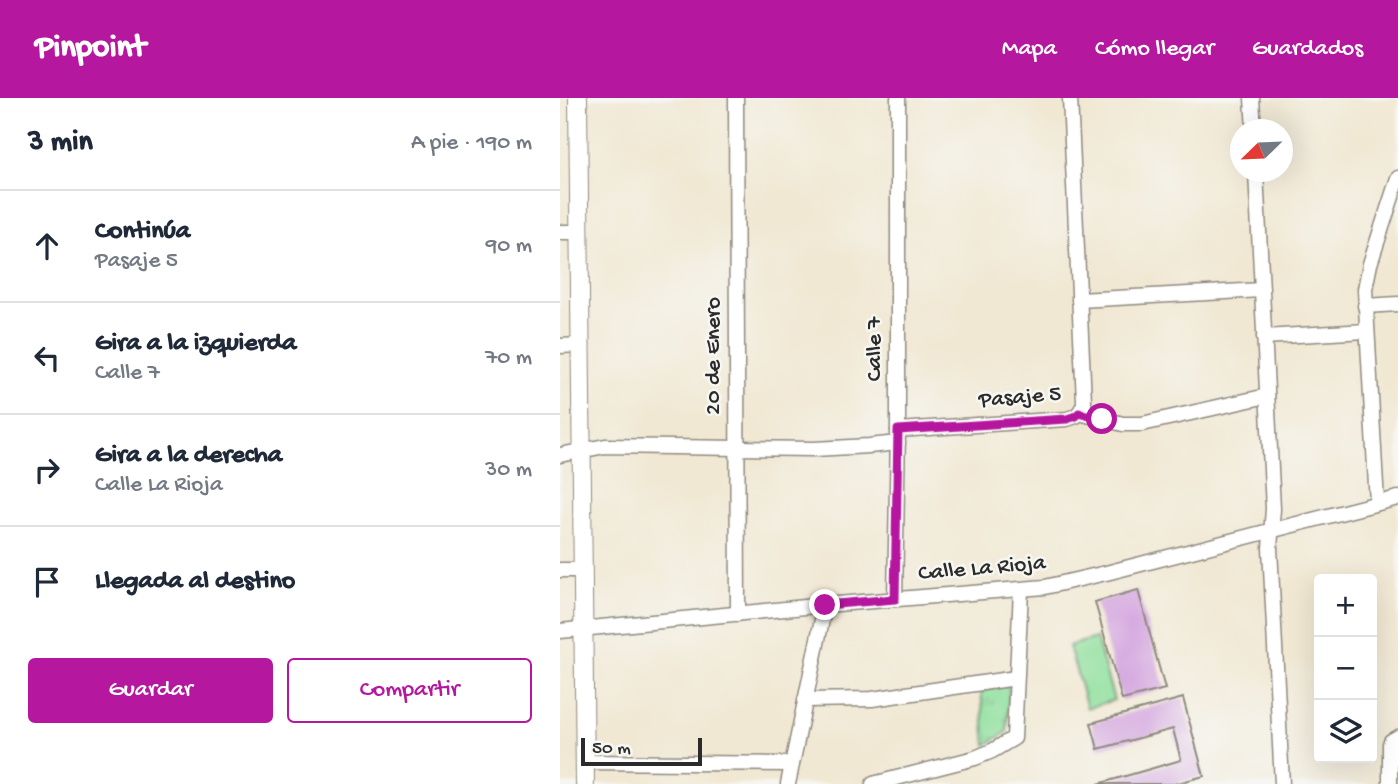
<!DOCTYPE html>
<html lang="es">
<head>
<meta charset="utf-8">
<style>
  :root { --surface:#fff; --page:#f2f2f3; --text:#1f2937; --muted:#747a83; --line:#e0e1e3; --accent:#b5179e }
  body { margin:0; font-family:"Gochi Hand",sans-serif; background:var(--page); color:var(--text) }
  .controls { position:absolute; right:21px; bottom:21px; display:grid; overflow:hidden; border-radius:7px; box-shadow:0 7px 28px #0002 }
  .controls button { width:63px; height:63px; display:grid; place-items:center; padding:0; border:0; border-bottom:2px solid var(--line); background:var(--surface); color:var(--text); font:35px sans-serif }
  .compass { position:absolute; left:670px; top:21px; width:63px; height:63px; border-radius:50%; background:var(--surface); box-shadow:0 7px 28px #0002; rotate:247deg }
  .scale { position:absolute; left:21px; bottom:18px; width:121px; box-sizing:border-box; padding-left:7px; border:4px solid #2b2b2b; border-top:0; font-size:19px; line-height:24px; white-space:nowrap; color:#2b2b2b; -webkit-text-stroke:5px #f6f6f2; paint-order:stroke }
  .stop { position:absolute; width:21px; height:21px; margin:-16px; border:5px solid #b5179e; border-radius:50%; background:#fff }
  .stop.end { background:#b5179e; border-color:#fff; box-shadow:0 2px 7px #0008 }
  .list { margin:0; padding:0; list-style:none }
  h2 { display:flex; justify-content:space-between; align-items:center; height:91px; margin:0; padding:0 28px; font-size:30px }
  h2 small { font-size:23px; font-weight:400; color:var(--muted) }
  .list li { display:grid; grid-template-columns:46px 1fr auto; gap:21px; align-items:center; box-sizing:border-box; height:112px; padding:0 28px; border-top:2px solid var(--line) }
  .list b { display:block; font-size:26px; white-space:nowrap }
  .list p { margin:0; font-size:23px; white-space:nowrap; color:var(--muted) }
  .list em { font-size:23px; font-style:normal; color:var(--muted) }
  .actions { display:flex; gap:14px; padding:21px 28px }
  .actions a { flex:1; padding:16px 0; border:2px solid var(--accent); border-radius:7px; text-align:center; font-size:24px; color:var(--accent) }
  .actions .main { background:var(--accent); color:#fff }
  .icon { flex:none; width:38px; height:38px; fill:none; stroke:currentColor; stroke-width:2; stroke-linecap:round; stroke-linejoin:round }
  .map { position:relative; flex:none; width:838px; height:686px; overflow:hidden }
  header { display:flex; align-items:center; gap:42px; box-sizing:border-box; height:98px; padding:0 35px; background:var(--accent); color:#fff }
  header strong { font-size:33px }
  nav { display:flex; gap:38px; margin-inline-start:auto; font-size:24px }
  main { display:flex }
  aside { flex:1; background:var(--surface) }
  .map>svg:first-child { display:block }
</style>
</head>
<body>
<header>
<strong>Pinpoint</strong>
<nav><a>Mapa</a><a>Cómo llegar</a><a>Guardados</a></nav>
</header>
<main>
<aside>
<h2>3 min<small>A pie · 190 m</small></h2>
<ul class="list">
<li><svg class="icon" aria-label="ahead" viewBox="0 0 24 24"><path d="M12 20V5M6 11l6-6 6 6"/></svg><div><b>Continúa</b><p>Pasaje 5</p></div><em>90 m</em></li>
<li><svg class="icon" aria-label="left" viewBox="0 0 24 24"><path d="M17 20v-9H6M10 6l-5 5 5 5"/></svg><div><b>Gira a la izquierda</b><p>Calle 7</p></div><em>70 m</em></li>
<li><svg class="icon" aria-label="right" viewBox="0 0 24 24"><path d="M7 20v-9h11M14 6l5 5-5 5"/></svg><div><b>Gira a la derecha</b><p>Calle La Rioja</p></div><em>30 m</em></li>
<li><svg class="icon" aria-label="arrive" viewBox="0 0 24 24"><path d="M6 21V4h12l-3 4 3 4H6"/></svg><div><b>Llegada al destino</b></div></li>
</ul>
<div class="actions"><a class="main">Guardar</a><a>Compartir</a></div>
</aside>
<div class="map">
<svg width="838" height="686" viewBox="0 0 838 686">
  <defs>
    <pattern id="grass-tufts" width="24" height="20" patternUnits="userSpaceOnUse" patternTransform="scale(1.75)"><rect width="24" height="20" fill="#91e09f"/><path d="M3 7l-1-3M5 7V3M7 7l1-3M15 17l-1-3M17 17v-4M19 17l1-3" fill="none" stroke="#7dc089"/></pattern>
  </defs>
  <rect width="100%" height="100%" fill="#f6f6f2"/>
  <filter id="ink" filterUnits="userSpaceOnUse"><feTurbulence type="fractalNoise" baseFrequency=".0143" numOctaves="2"/><feDisplacementMap in="SourceGraphic" scale="14" xChannelSelector="R" yChannelSelector="G"/><feConvolveMatrix kernelMatrix="1 2 1 2 8 2 1 2 1" color-interpolation-filters="sRGB"/></filter>
  <filter id="wash" filterUnits="userSpaceOnUse"><feTurbulence type="fractalNoise" baseFrequency=".00686" numOctaves="4" result="noise"/><feDisplacementMap in="SourceGraphic" scale="28" xChannelSelector="R" yChannelSelector="G"/><feGaussianBlur stdDeviation="1.57" result="paint"/><feColorMatrix in="noise" values="0 0 0 0 0 0 0 0 0 0 0 0 0 0 0 0 0 1.4 0 .05"/><feComposite in="paint" operator="in"/></filter>
  <g filter="url(#wash)">
    <rect width="100%" height="100%" fill="#f1e8d3"/>
    <!-- grass -->
    <path fill="url(#grass-tufts)" stroke="#5e8665" stroke-width="2" d="M 449,587 L 447,634 L 426,647 L 421,593 Z"/>
    <!-- pitch -->
    <path fill="#91e09f" stroke="#5e8665" stroke-width="2" d="M 536,540 L 554,602 L 527,610 L 509,548 Z"/>
    <g id="blocks">
      <!-- building -->
      <g fill="#d2a0de">
        <path d="M 578,492 L 605,591 L 562,602 L 535,504 Z"/>
        <path d="M 623,600 L 644,678 L 614,686 L 538,686 L 621,662 L 613,631 L 538,651 L 531,625 Z"/>
      </g>
    </g>
  </g>
  <g filter="url(#ink)">
    <use href="#blocks" fill-opacity="0" stroke="#8e8a7f" stroke-width="2"/>
    <g fill="none" stroke-linecap="round" stroke-linejoin="round">
      <!-- minor casing -->
      <g stroke="#8e8a7f" stroke-width="17">
        <g id="minor">
          <path d="M 176,0 L 178,516"/>
          <path d="M 510,0 L 524,303 L 524,307 L 519,315"/>
          <path d="M 692,0 L 694,32"/>
          <path d="M 696,74 L 713,411 L 710,450 L 722,686"/>
          <path d="M 0,134 L 19,134"/>
          <path d="M 519,202 L 702,192"/>
          <path d="M 805,208 L 838,206"/>
          <path d="M 704,239 L 806,233"/>
          <path d="M 0,248 L 20,247"/>
          <path d="M 338,332 L 507,321 L 516,318 L 519,315 L 563,326 L 582,326 L 707,298"/>
          <path d="M 0,357 L 45,348 L 254,351 L 309,348 L 338,345"/>
          <path d="M 817,405 L 805,191 L 810,166 L 838,80"/>
          <path d="M 0,472 L 22,472"/>
          <path d="M 335,501 L 338,332 L 338,0"/>
          <path d="M 0,533 L 265,507 L 485,489 L 546,475 L 838,400"/>
          <path d="M 245,602 L 312,601 L 456,580"/>
          <path d="M 24,664 L 232,666"/>
          <path d="M 228,686 L 265,507"/>
          <path d="M 313,686 L 415,660 L 432,653 L 454,640 L 461,492"/>
          <path d="M 830,686 L 830,646 L 831,643 L 838,639"/>
        </g>
      </g>
      <!-- tertiary casing -->
      <g stroke="#8e8a7f" stroke-width="20">
        <path id="tertiary" d="M 18,0 L 25,686"/>
      </g>
      <!-- minor -->
      <use href="#minor" stroke="#fff" stroke-width="14"/>
      <!-- tertiary -->
      <use href="#tertiary" stroke="#fff" stroke-width="18"/>
    </g>
  </g>
  <g fill="none" stroke-linecap="round" stroke-linejoin="round" filter="url(#ink)">
    <!-- route -->
    <path stroke="#b5179e" stroke-width="9" d="M 265,507 L 335,501 L 338,332 L 507,321 L 516,318 L 519,315 L 542,321"/>
  </g>
  <g text-anchor="middle" dominant-baseline="central" stroke-width="5" stroke-linejoin="round" paint-order="stroke">
    <!-- street labels -->
    <g font-size="23" fill="#2b2b2b" stroke="#f6f6f2">
      <text transform="translate(315 251) rotate(-90)">Calle 7</text>
      <text transform="translate(154 258) rotate(-90)">20 de Enero</text>
      <text transform="translate(460 300) rotate(-5)">Pasaje 5</text>
      <text transform="translate(422 471) rotate(-5)">Calle La Rioja</text>
    </g>
  </g>
</svg>
<div class="controls">
<button>+</button>
<button>−</button>
<button><svg class="icon" aria-label="layers" viewBox="0 0 24 24"><path d="M12 4l9 5-9 5-9-5zM3 14l9 5 9-5"/></svg></button>
</div>
<svg class="compass" viewBox="-18 -18 36 36"><path d="M0-13l5 13h-10z" fill="#e53935"/><path d="M0 13l5-13h-10z" fill="#747a83"/></svg>
<div class="scale">50 m</div>
<div class="stop" style="left:542px;top:321px"></div>
<div class="stop end" style="left:265px;top:507px"></div>
</div>
</main>
</body>
</html>
